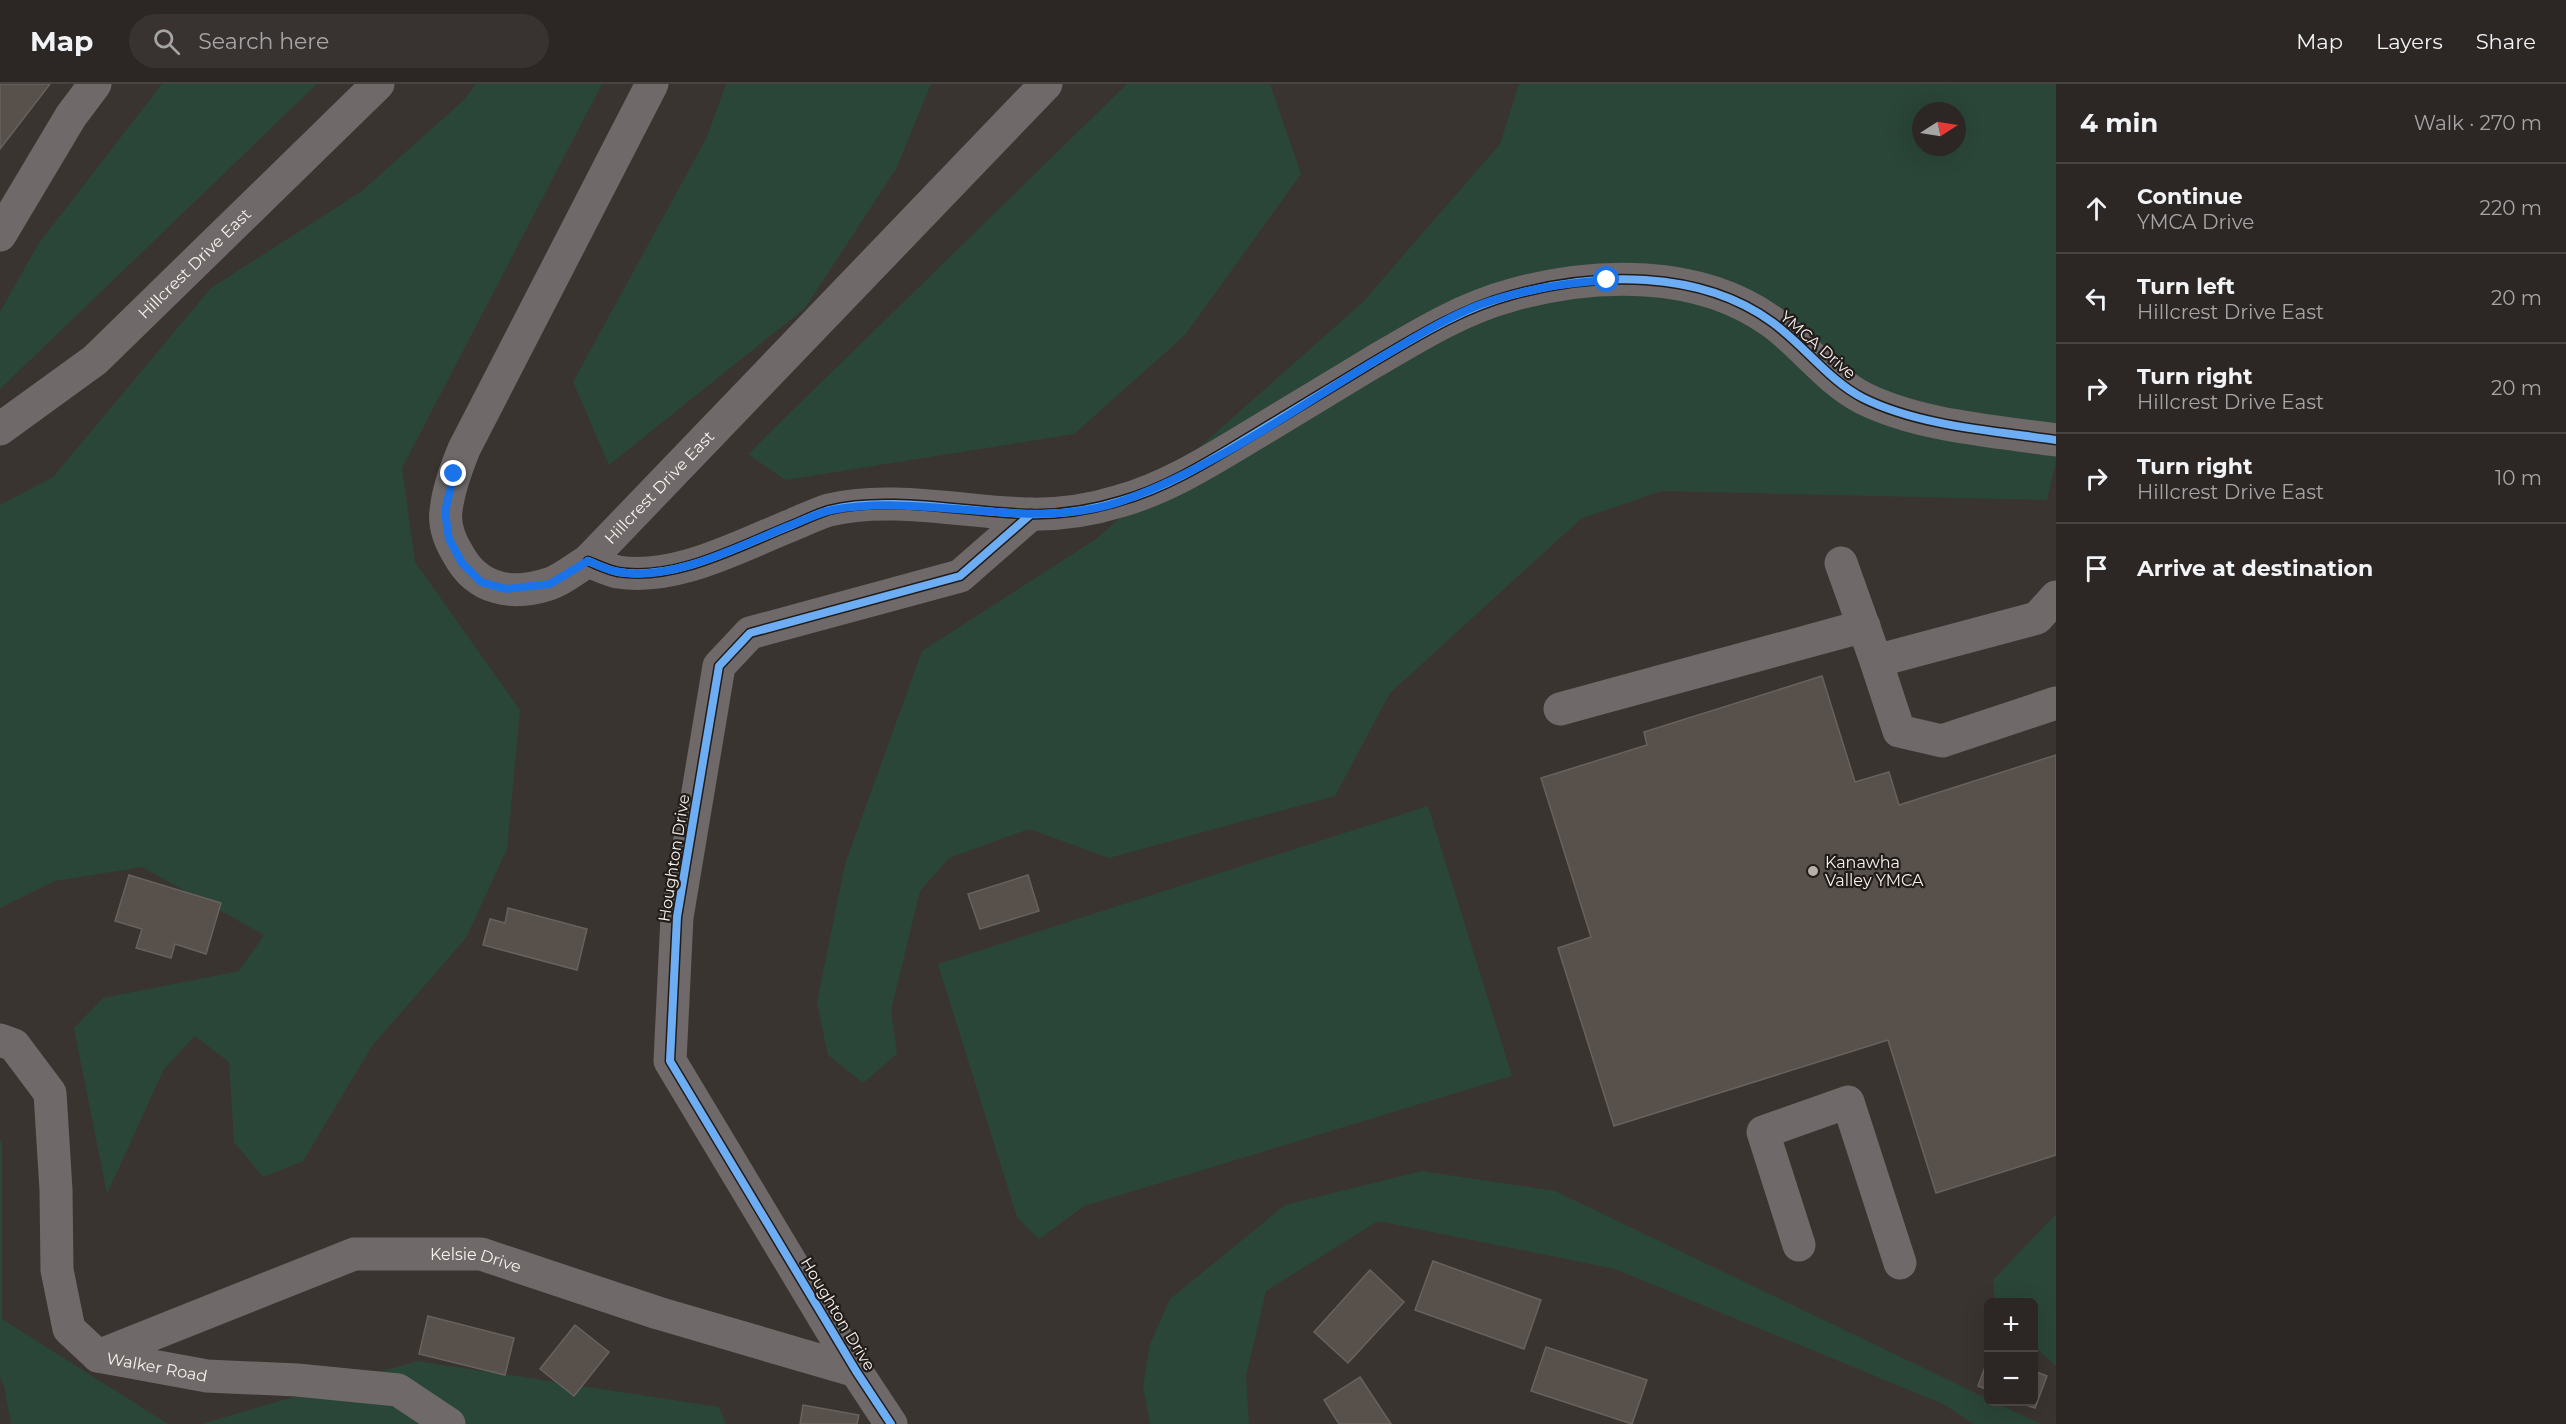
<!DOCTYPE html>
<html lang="en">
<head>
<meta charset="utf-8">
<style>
  :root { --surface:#2c2724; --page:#383331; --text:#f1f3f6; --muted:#a6a5a6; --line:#484441 }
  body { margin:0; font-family:Montserrat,sans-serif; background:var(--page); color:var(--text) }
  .controls { position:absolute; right:18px; bottom:18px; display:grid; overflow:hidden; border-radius:9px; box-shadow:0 6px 24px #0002 }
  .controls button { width:54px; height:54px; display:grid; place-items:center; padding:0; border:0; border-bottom:2px solid var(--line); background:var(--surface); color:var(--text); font:30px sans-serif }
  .compass { position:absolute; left:1912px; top:18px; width:54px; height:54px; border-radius:50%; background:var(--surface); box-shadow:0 6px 24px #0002; rotate:78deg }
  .stop { position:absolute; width:18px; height:18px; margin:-14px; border:4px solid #1a73e8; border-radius:50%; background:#fff }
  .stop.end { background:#1a73e8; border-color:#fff; box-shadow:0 2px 6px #0008 }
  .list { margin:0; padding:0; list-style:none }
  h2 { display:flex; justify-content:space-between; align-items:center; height:78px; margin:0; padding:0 24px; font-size:26px }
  h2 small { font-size:20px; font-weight:400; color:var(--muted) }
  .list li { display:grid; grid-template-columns:39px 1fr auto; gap:18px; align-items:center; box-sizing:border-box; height:90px; padding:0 24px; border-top:2px solid var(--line) }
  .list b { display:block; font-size:22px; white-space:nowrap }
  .list p { margin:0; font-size:20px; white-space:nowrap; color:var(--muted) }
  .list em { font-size:20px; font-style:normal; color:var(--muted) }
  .icon { flex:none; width:33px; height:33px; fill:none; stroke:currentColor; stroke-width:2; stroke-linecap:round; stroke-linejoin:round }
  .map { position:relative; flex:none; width:2056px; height:1340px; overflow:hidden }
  header { display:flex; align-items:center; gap:36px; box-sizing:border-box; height:84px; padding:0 30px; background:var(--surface); border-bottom:2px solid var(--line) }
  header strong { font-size:28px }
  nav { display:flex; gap:33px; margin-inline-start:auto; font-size:21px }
  .search { width:420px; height:54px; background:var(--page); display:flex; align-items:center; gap:15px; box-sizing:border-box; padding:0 21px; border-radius:33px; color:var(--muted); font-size:22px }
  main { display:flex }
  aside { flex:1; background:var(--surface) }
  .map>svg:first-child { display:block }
</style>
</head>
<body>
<header>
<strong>Map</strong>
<div class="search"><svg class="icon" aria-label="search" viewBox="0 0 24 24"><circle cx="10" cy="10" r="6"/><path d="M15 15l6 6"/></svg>Search here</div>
<nav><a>Map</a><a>Layers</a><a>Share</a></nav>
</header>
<main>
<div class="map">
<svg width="2056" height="1340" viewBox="0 0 2056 1340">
  <rect width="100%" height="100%" fill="#3a3430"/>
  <!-- green -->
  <g fill="#2a4638" fill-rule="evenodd">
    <path d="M 162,0 L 317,0 L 0,305 L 0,228 L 39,159 Z"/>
    <path d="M 476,0 L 602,0 L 402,384 L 415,478 L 520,626 L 507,765 L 466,854 L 372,962 L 303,1077 L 263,1093 L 234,1058 L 229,978 L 195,952 L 164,985 L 107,1110 L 74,944 L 103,914 L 239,887 L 264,851 L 142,783 L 55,797 L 0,824 L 0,421 L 53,393 L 211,204 L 362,107 L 465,15 Z"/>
    <path d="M 726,0 L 931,0 L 896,85 L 805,224 L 609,381 L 573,298 L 707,53 Z"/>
    <path d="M 1127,0 L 1270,0 L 1301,90 L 1185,251 L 1074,350 L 785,396 L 748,370 Z"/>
    <path d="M 1519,0 L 2056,0 L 2056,377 L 2047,416 L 1662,407 L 1582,434 L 1390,609 L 1335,712 L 1109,774 L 1029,745 L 949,774 L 920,807 L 891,926 L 897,970 L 863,999 L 828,971 L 817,918 L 845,780 L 922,567 L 1096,455 L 1362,219 L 1500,60 ZM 1921,27 L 1957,27 L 1957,63 L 1921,63 Z"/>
    <path d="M 1428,722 L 1512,992 L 1084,1122 L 1039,1155 L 1017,1133 L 938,880 Z"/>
    <path d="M 0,1056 L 2,1058 L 2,1235 L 168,1340 L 11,1340 L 4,1302 L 0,1293 Z"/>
    <path d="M 1422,1087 L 1555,1107 L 1988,1315 L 1988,1318 L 1994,1318 L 2041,1340 L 1974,1340 L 1943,1320 L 1615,1185 L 1378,1137 L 1266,1207 L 1246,1292 L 1249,1340 L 1150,1340 L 1143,1303 L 1150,1260 L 1170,1215 L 1285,1121 Z"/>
    <path d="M 2056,1130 L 2056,1282 L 2034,1262 L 2034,1218 L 1995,1218 L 1993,1196 Z"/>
    <path d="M 417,1277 L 719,1323 L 726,1340 L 201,1340 Z"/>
  </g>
  <!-- building -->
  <g fill="#58504a" stroke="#67625e" stroke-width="1.5">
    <path d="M 0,0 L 50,0 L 0,65 Z"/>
    <path d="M 1822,592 L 1855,698 L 1889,688 L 1899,721 L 2056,671 L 2056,1071 L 1936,1109 L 1888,956 L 1614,1042 L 1558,864 L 1591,853 L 1541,694 L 1647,661 L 1644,648 Z"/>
    <path d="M 129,791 L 221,819 L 206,870 L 175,860 L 171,874 L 136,864 L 142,845 L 115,837 Z"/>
    <path d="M 1028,791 L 1039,827 L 980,845 L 968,810 Z"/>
    <path d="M 508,824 L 587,845 L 577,886 L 483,861 L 490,835 L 505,839 Z"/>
    <path d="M 1433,1177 L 1541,1216 L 1524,1265 L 1415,1226 Z"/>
    <path d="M 1370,1186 L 1404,1218 L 1348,1279 L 1314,1248 Z"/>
    <path d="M 428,1232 L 514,1254 L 505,1291 L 419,1270 Z"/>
    <path d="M 575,1241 L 609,1268 L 574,1312 L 540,1285 Z"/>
    <path d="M 1546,1263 L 1647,1296 L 1632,1340 L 1531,1307 Z"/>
    <path d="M 1988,1275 L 1988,1306 L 1978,1302 Z"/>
    <path d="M 2034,1287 L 2047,1292 L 2035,1324 L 2017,1318 L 2034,1318 Z"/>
    <path d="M 1360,1293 L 1391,1340 L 1339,1340 L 1324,1316 Z"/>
    <path d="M 803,1321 L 859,1331 L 857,1340 L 800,1340 Z"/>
  </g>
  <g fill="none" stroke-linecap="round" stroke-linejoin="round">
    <!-- minor -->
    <g stroke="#6f6969" stroke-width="33">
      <path id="s1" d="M 652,0 L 464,365 C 456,385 448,406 446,427 C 444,442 450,457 458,470 C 477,506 512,512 549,500 C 562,496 576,484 588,477 L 1046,0"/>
      <path d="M 0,151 L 71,32 L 95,0"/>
      <path id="s2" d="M 0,345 L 95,276 L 378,0"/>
      <path d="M 588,477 C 598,481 608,486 618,488 C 677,497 739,462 792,441 C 804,436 816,430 829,426 C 887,411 966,428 1026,430 C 1057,431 1091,426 1120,417 C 1163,405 1203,381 1241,358 C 1284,332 1327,306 1370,280 C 1416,253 1460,225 1512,211 C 1595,188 1699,185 1772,238 C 1804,261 1828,296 1863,314 C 1919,342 1994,347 2056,356"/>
      <path d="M 1841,479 L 1876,577 L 2037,534 L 2056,513"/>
      <path d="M 1876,577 L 1899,647 L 1942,657 L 2056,619"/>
      <path d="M 1560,625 L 1864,542"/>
      <path id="s3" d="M 0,956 L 14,961 L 50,1009 L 56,1106 L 57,1186 L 69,1245 L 98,1272 L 207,1292 L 297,1296 L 398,1306 L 449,1340"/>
      <path d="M 1799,1161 L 1763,1048 L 1848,1018 L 1900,1179"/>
      <path id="s4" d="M 98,1272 L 354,1170 L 481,1170 L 658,1229 L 856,1287"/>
      <path d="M 891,1340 L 856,1287 L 670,977 L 677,833 L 719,582 L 750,549 L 960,492 L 1031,430"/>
    </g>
    <!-- cycleway casing -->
    <g stroke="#211c19" stroke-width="11">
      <g id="cycleway">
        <path d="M 588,477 C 598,481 608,486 618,488 C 677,497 739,462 792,441 C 804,436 816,430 829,426 C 887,411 966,428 1026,430 C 1057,431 1091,426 1120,417 C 1163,405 1203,381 1241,358 C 1284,332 1327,306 1370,280 C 1416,253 1460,225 1512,211 C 1595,188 1699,185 1772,238 C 1804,261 1828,296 1863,314 C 1919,342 1994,347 2056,356"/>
        <path d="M 891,1340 L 856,1287 L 670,977 L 677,833 L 719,582 L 750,549 L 960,492 L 1031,430"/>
      </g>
    </g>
    <!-- cycleway -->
    <use href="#cycleway" stroke="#6dadf4" stroke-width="8"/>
  </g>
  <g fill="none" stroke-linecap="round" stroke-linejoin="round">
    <!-- route -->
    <path stroke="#1a73e8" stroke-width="8" d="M 454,390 L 445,428 L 449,455 L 462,479 L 481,498 L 506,505 L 550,500 L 588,477 C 596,480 605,485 614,487 C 667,500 738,463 786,443 C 801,438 817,429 832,426 C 929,408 1031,450 1125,416 C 1214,383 1293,327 1373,278 C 1408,258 1441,236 1479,221 C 1520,206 1563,199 1607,196"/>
  </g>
  <!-- markers -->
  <circle fill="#b6afaa" stroke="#211c19" stroke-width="2" cx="1813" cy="787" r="6"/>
  <g text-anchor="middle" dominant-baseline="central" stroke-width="4.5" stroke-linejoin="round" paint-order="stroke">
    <!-- street labels -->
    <g font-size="16" fill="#f8f1ec" stroke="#211c19">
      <text stroke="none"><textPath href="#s2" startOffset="256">Hillcrest Drive East</textPath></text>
      <text transform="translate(1818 261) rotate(41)">YMCA Drive</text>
      <text stroke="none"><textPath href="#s1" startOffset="774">Hillcrest Drive East</textPath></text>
      <text transform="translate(674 774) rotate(-81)">Houghton Drive</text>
      <text stroke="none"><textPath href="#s4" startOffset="398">Kelsie Drive</textPath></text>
      <text transform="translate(838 1230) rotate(59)">Houghton Drive</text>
      <text stroke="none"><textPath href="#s3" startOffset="412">Walker Road</textPath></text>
    </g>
    <!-- poi labels -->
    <g font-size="16" fill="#f8f1ec" stroke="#211c19" text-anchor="start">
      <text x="1825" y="778">Kanawha<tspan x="1825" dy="18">Valley YMCA</tspan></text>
    </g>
  </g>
</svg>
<div class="controls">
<button>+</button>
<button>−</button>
</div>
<svg class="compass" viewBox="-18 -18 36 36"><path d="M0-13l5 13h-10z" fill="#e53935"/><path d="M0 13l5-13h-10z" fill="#a6a5a6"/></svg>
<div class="stop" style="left:1607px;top:196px"></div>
<div class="stop end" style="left:454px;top:390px"></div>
</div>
<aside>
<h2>4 min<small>Walk · 270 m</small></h2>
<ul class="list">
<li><svg class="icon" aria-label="ahead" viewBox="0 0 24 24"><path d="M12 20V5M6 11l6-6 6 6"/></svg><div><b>Continue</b><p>YMCA Drive</p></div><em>220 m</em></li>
<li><svg class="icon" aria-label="left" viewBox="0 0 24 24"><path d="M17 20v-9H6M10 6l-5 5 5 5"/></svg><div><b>Turn left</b><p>Hillcrest Drive East</p></div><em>20 m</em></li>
<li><svg class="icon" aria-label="right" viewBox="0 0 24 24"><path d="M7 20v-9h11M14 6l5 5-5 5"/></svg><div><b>Turn right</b><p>Hillcrest Drive East</p></div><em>20 m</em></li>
<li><svg class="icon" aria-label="right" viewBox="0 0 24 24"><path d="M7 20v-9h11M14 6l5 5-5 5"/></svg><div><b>Turn right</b><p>Hillcrest Drive East</p></div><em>10 m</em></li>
<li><svg class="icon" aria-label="arrive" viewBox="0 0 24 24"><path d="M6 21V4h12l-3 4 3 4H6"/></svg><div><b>Arrive at destination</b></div></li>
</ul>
</aside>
</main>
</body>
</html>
